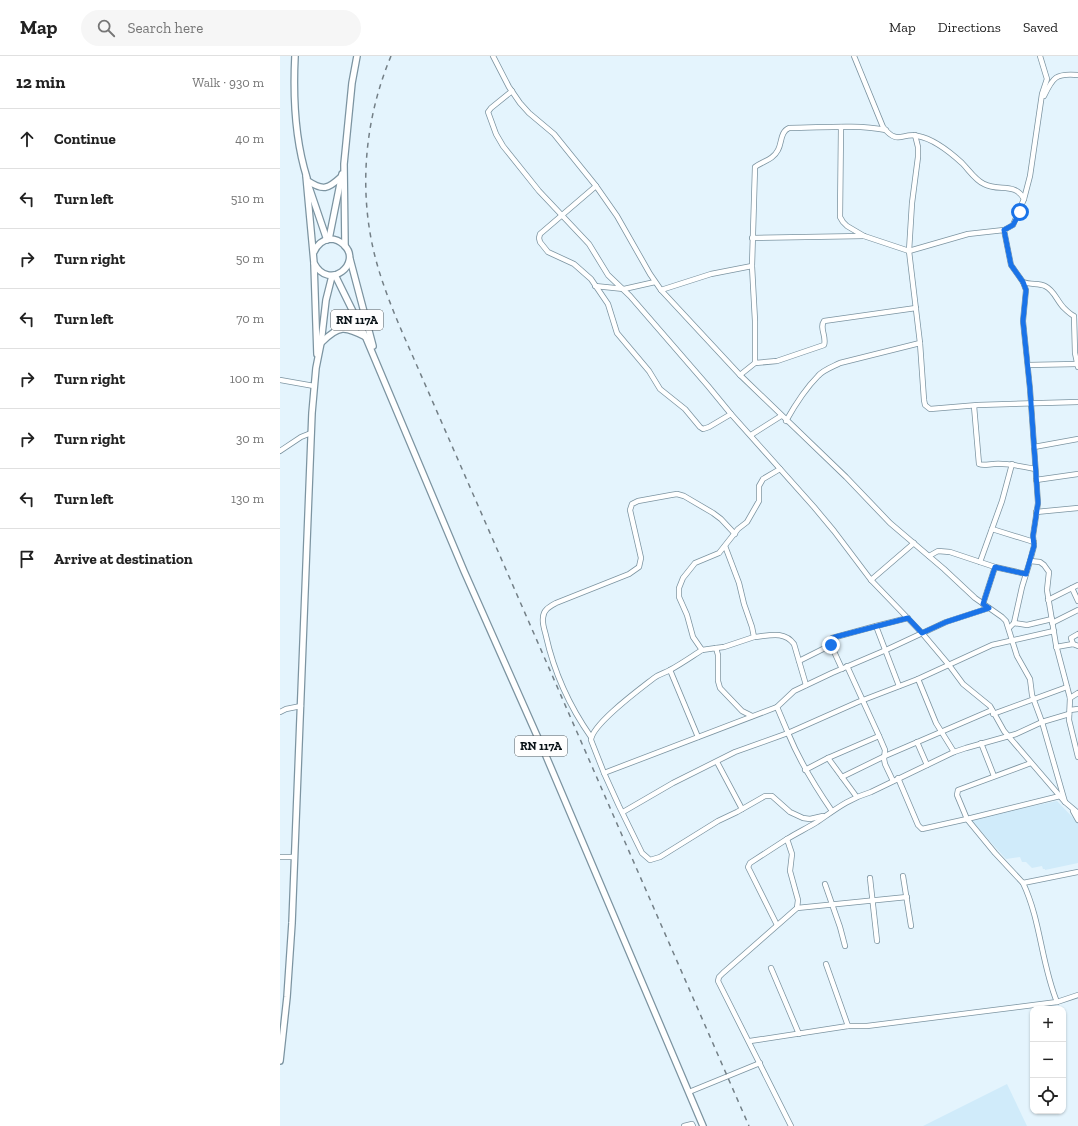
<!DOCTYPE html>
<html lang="en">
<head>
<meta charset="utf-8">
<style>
  :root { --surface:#fff; --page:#f6f6f6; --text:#222; --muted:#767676; --line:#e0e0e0 }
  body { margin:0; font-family:"Zilla Slab",serif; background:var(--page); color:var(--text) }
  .controls { position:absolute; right:12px; bottom:12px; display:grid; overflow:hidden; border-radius:8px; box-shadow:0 1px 3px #0004 }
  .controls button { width:36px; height:36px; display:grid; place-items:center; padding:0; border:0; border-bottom:1px solid var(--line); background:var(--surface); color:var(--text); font:20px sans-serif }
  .stop { position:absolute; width:12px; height:12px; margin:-9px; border:3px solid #1a73e8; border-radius:50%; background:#fff }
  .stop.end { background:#1a73e8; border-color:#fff; box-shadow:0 1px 4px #0008 }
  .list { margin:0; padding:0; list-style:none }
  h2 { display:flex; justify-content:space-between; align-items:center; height:52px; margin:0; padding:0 16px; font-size:17px }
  h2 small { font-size:13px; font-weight:400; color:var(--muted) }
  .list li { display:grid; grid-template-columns:26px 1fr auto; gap:12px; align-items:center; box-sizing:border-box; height:60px; padding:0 16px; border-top:1px solid var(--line) }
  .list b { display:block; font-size:15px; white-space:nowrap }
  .list em { font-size:13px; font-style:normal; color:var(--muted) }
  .icon { flex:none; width:22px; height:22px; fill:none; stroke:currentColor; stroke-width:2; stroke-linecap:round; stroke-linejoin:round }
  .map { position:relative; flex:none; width:798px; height:1070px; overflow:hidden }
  header { display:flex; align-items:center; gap:24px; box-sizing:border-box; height:56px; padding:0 20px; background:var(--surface); border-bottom:1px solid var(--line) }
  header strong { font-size:19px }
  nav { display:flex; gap:22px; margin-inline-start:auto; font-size:14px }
  .search { width:280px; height:36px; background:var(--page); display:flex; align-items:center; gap:10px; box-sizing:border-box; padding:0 14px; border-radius:22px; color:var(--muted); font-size:15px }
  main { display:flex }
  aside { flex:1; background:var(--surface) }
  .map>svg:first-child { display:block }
</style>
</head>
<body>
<header>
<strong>Map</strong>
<div class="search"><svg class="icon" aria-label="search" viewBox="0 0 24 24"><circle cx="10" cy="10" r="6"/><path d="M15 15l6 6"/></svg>Search here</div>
<nav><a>Map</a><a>Directions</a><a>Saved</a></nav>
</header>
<main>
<aside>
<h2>12 min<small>Walk · 930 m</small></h2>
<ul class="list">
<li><svg class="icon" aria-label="ahead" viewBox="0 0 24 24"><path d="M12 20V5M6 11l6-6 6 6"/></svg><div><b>Continue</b></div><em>40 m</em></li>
<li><svg class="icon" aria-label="left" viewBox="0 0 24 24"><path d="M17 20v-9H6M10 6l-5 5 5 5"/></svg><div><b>Turn left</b></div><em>510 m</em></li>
<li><svg class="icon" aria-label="right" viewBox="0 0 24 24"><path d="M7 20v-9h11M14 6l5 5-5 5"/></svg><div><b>Turn right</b></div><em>50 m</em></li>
<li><svg class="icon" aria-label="left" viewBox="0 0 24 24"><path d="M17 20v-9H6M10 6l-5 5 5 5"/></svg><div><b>Turn left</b></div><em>70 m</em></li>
<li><svg class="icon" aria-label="right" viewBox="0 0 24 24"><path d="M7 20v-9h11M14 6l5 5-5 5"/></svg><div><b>Turn right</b></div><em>100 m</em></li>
<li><svg class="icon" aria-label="right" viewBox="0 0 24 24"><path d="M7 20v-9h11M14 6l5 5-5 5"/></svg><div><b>Turn right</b></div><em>30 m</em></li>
<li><svg class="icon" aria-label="left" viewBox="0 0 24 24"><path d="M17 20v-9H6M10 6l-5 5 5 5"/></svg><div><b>Turn left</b></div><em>130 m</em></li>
<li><svg class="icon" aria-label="arrive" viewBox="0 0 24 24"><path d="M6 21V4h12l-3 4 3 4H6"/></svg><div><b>Arrive at destination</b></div></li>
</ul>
</aside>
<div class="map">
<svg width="798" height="1070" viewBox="0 0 798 1070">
  <rect width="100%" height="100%" fill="#e4f4fd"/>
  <!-- built -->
  <g fill="#d0ebfa">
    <path d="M 777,745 L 798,767 L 798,807 L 765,814 L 765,813 L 763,813 L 762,810 L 752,812 L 746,806 L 742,806 L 740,801 L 726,803 L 690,763 Z"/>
    <path d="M 727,1028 L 747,1070 L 643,1070 Z"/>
  </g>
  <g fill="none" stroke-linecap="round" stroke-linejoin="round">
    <!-- minor casing -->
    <g stroke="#7c94a1" stroke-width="6">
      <g id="minor">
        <path d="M 213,0 L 229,31 L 240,47 L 249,57 L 274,78 L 316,130 L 337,160 L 370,218 L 381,234 L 460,319 L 566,421 L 610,467 L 664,513 L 695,542 L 722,561 L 726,565 L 737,600 L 750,623 L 752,639 L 762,666 L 785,746"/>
        <path d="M 574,0 L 603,71 C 618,90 622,76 638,80 C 654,83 670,96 682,107 C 689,114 695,124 704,128 C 719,136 735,126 744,143 L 733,169 L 724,174 L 731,209 L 743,226 L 746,234 L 743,265 L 750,333 L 758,447 L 753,480 L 754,490 L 750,505"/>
        <path d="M 232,35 L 211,52 L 208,56 L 216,78 L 223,90 L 259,135 L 309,188 L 328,219 L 350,240 L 428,330 L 451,358 L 534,451 L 554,475 L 591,524 L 642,577 L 669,609 L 683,628 L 710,650 L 724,675 L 785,746 L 798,757"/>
        <path d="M 764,40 C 773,21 776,17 798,19"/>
        <path d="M 561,71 L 560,161 L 563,166 L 567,170 L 584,180 L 629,195 L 688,178 L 724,174"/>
        <path d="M 316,130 L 260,178 L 259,182 L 260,186 L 268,196 L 294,208 L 311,223 L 328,248 L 337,277 L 369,315 L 380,333 L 405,353 L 420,371 L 423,373 L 429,371 L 451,358"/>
        <path d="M 744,143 L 750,120 L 762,38 L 767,23 L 760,0"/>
        <path d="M 472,182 L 584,180"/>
        <path d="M 743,226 C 751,229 759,227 765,230 C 774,234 777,245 784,252 C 787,255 790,258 794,260 L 795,297 L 798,311"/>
        <path d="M 315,230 L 344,233 L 375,226"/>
        <path d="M 381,234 L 431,218 L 472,210"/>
        <path d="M 640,287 L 644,344 L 645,349 L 650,353 L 698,349 L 798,346"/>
        <path d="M 475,307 L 475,265 L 472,210 L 475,111 C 483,105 493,104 498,94 C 502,87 500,76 509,72 C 541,72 574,68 606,74"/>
        <path d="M 748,309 L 797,308"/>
        <path d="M 460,319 L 475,307 L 497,305 L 544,289 C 547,281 539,272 544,265 L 636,252"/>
        <path d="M 0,324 L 34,330"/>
        <path d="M 694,350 L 699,408 C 704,410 709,408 714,408 C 728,407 741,410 755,413"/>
        <path d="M 506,365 C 515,349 525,333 538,320 C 543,314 552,311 560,307 L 640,287 L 629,195 L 632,147 L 638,101 L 638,91 L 635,79"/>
        <path d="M 471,379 L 501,360"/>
        <path d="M 754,391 L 798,383"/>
        <path d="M 0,395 L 21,381 L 31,377"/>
        <path d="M 756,424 L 798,418"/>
        <path d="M 756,456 L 798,452"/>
        <path d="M 712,473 L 754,486"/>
        <path d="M 649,500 L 658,495 L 670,496 L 715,511 L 746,518"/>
        <path d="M 700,506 L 722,445 L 732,408"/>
        <path d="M 591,524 L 634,487"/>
        <path d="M 792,532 L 798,545"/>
        <path d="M 768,544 L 798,529"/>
        <path d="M 703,548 L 715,511"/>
        <path d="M 734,567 L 747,569 L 772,563"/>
        <path d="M 772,567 L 798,554"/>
        <path d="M 729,572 L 734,567 L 742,531 L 750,505 L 760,506 L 764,509 L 769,516 L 767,534 L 776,589 L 790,642 L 789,664 L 798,701"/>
        <path d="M 474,581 C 488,580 504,574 514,588 L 526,629"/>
        <path d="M 793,588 L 791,582 L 798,578"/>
        <path d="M 776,591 L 793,588 L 798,590"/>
        <path d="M 436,592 L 444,591 L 474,581 L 472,571 L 464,548 L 459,527 L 445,490"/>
        <path d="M 519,605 L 551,589"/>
        <path d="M 567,610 L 599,680"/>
        <path d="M 562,613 L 551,589 L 552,582 L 596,570"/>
        <path d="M 390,614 L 418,681"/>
        <path d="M 638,623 L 578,646 L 508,677 L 497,651 L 514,635 L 552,617 L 606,594 L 666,566 L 709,552"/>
        <path d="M 619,630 L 596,570 L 628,562"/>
        <path d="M 790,642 L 798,637"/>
        <path d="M 497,651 L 324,717 L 339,750 L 362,797 L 370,804 L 380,801 L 438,765 L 457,756 L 485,740 L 492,740 L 510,756 L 523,762 L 530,763 L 543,760"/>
        <path d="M 790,654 L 798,653"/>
        <path d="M 0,656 L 6,653 L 21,650"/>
        <path d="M 713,658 L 787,631"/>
        <path d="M 472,660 L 462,655 L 440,632 L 438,625 L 438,599 L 436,592 L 422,594 L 413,581 L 407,559 L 399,541 L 399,532 L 403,522 L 415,507 L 439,497 L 458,473 L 467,466 L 479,445 L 479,430 L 483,423 L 500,413"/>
        <path d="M 311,681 C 290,651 274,616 266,580 C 265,575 262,568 263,562 C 263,554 269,551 276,547 L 349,518 L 359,511 L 361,502 L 350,454 L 352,448 L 358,445 L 391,439 L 397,438 L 404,440 L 433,457 L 441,463 L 455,478"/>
        <path d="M 637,686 L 647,709"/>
        <path d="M 701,687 L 714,720"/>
        <path d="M 674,696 L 656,667 L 638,623 L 712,589 L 774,575"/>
        <path d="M 548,702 L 576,740"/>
        <path d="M 437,706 L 462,753"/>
        <path d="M 751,707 L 678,734 L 677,739 L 687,763 L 715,797 L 743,827 L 798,816"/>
        <path d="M 525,714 L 548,702 L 599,680 L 605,694 L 604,703 L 605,708 L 613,725"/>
        <path d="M 324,717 L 311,684 C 312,668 360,633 374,622 C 379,618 385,617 390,614 C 401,608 411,601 422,594"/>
        <path d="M 562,721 L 605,700 L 712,654"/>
        <path d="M 618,722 L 638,769 L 642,773 L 687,763 L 780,740"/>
        <path d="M 793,755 L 798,764"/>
        <path d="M 343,756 L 393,727 L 455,696 L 508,677 C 520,706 534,729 552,755"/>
        <path d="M 0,801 L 14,801"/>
        <path d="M 623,820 L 631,870"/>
        <path d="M 590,822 L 597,885"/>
        <path d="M 743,827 C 761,865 761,907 777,946"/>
        <path d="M 545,828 L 560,871 L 565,890"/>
        <path d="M 517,852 L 627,841"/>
        <path d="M 497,869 L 468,811 L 470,807 L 507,783"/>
        <path d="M 546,908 L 568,970"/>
        <path d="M 491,912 L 519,978"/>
        <path d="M 470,985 L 568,970 L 587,970 L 777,946 L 798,939"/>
        <path d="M 409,1036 L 480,1007"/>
        <path d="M 404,1070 L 412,1068 L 413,1070"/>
        <path d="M 511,1070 L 438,925 L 439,921 L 443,917 L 517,852 L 518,844 L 510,815 L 512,798 L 507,783 C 517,777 527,772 537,766 C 556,753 568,743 591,736 L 674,696 L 686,692 L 736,678 L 762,666 L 789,658"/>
      </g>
    </g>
    <!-- major casing -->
    <g stroke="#7c94a1" stroke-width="8">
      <g id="major">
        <path d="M 15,0 C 13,40 15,84 27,122"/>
        <path d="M 26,120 L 34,207 C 49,236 83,207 64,189 C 60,185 55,183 50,183 C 42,184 37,189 34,196"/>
        <path d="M 28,125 C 43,135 48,133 61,121"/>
        <path d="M 29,131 L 47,184"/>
        <path d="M 49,183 L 62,118"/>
        <path d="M 65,190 L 64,108 L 72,27 L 77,0"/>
        <path d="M 70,203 L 93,290"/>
        <path d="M 34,208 L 37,298"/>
        <path d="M 55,219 L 86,282 L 184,515 L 266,700 L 423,1070"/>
        <path d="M 42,286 C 59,269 65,270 86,281"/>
        <path d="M 0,1005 L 7,941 L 12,867 L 32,357 L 36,312 L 41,287 L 46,244 L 52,220"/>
      </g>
    </g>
    <!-- minor -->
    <use href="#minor" stroke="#fff" stroke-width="4.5"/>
    <!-- major -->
    <use href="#major" stroke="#fff" stroke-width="5.5"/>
    <!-- rail -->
    <path stroke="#737f86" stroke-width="1.5" stroke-dasharray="5 5" stroke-linecap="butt" d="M 111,0 C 82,69 77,149 101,221 C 110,249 122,276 134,303 L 469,1070"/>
  </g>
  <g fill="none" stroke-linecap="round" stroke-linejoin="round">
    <!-- route -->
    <path stroke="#1a73e8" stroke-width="5" d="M 551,589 L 552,582 L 555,581 L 628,562 L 642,577 L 666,566 L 709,552 L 703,548 L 715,511 L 746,518 L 754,490 L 753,480 L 758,447 L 750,333 L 743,265 L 746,234 L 743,226 L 731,209 L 724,174 L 733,169 L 740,156"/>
  </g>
  <g text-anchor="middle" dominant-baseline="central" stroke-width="3" stroke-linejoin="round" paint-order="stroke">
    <!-- shield labels -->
    <g fill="#fefefe" stroke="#545a5e" stroke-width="1">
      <rect x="51" y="254" width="52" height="20" rx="3"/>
      <rect x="235" y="680" width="52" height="20" rx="3"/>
    </g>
    <g font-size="12" font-weight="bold" fill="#0b1419">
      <text x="77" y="264">RN 117A</text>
      <text x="261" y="690">RN 117A</text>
    </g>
  </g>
</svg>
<div class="controls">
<button>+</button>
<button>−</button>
<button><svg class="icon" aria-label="locate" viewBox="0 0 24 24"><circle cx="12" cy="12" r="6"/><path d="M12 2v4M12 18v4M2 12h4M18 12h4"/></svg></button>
</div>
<div class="stop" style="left:740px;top:156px"></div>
<div class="stop end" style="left:551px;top:589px"></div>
</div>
</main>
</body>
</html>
